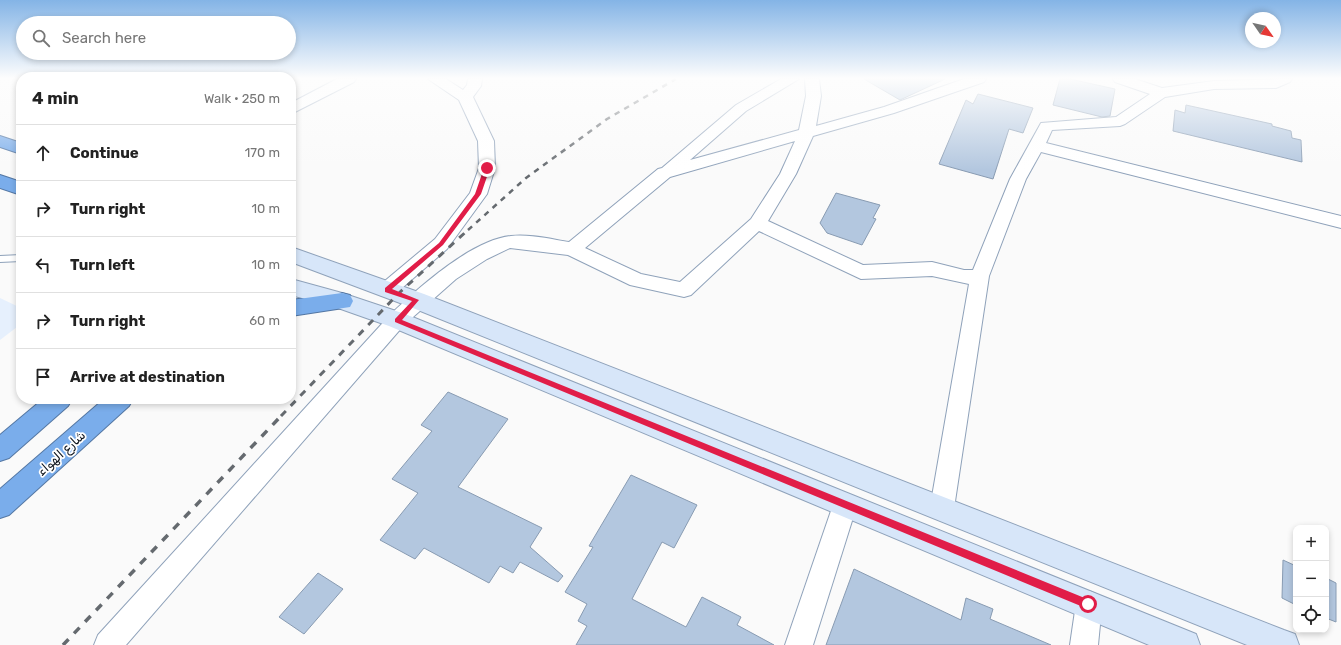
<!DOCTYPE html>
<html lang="en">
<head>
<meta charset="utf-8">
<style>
  :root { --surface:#fff; --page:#f6f6f6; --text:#222; --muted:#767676; --line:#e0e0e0 }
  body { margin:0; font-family:Rubik,Vazirmatn,sans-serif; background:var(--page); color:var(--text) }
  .controls { position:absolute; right:12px; bottom:12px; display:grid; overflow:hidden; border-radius:8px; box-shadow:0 2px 6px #0003 }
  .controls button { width:36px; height:36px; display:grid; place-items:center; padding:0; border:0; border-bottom:1px solid var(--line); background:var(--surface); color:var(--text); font:20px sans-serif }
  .compass { position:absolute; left:1245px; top:12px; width:36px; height:36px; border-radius:50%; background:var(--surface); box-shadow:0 2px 6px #0003; rotate:124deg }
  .stop { position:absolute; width:12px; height:12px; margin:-9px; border:3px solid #e11d48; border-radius:50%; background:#fff }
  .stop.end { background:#e11d48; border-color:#fff; box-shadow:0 1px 4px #0008 }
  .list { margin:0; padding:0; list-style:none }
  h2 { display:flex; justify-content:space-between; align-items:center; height:52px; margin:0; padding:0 16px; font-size:17px }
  h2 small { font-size:13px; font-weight:400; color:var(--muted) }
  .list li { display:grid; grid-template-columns:26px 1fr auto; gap:12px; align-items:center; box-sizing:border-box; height:56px; padding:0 16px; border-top:1px solid var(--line) }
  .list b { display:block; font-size:15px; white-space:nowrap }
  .list em { font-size:13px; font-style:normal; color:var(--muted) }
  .icon { flex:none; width:22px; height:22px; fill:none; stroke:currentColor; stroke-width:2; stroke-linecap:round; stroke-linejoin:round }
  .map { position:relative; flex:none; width:1341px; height:645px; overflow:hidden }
  .search { position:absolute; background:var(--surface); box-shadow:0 2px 6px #0003; left:16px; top:16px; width:280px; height:44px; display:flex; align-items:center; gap:10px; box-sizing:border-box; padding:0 14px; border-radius:22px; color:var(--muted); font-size:15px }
  .panel { position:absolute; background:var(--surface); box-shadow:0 2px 6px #0003; left:16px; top:72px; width:280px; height:332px; border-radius:16px }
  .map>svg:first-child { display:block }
</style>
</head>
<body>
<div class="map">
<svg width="1341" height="645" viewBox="0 0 1341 645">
  <rect width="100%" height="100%" fill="#fafafa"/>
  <!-- built -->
  <path fill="#e6f0fd" d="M 0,298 L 21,308 L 21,324 L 0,340 Z"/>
  <!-- building -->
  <g fill="#b3c7df" stroke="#889bb2">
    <path d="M 864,79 L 945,79 L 900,100 Z"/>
    <path d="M 1060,79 L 1070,79 L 1115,89 L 1110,116 L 1102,117 L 1053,105 Z"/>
    <path d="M 978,94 L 1033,108 L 1023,133 L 1009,129 L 993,179 L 939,164 L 966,100 L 973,104 Z"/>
    <path d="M 1186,105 L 1272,124 L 1272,126 L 1291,131 L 1292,138 L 1301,140 L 1302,162 L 1173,131 L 1175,110 L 1185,113 Z"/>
    <path d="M 836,193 L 880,205 L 873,218 L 876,219 L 862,245 L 827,233 L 820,223 Z"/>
    <path d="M 448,392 L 508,419 L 458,487 L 542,528 L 530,547 L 563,576 L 558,582 L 520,562 L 513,573 L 500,566 L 489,583 L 424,548 L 415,559 L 380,540 L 418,493 L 392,479 L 432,431 L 421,425 Z"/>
    <path d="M 631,475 L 697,505 L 674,548 L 662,542 L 632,599 L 686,627 L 702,597 L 741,617 L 737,625 L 774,645 L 576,645 L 587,626 L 578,621 L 587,604 L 565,592 L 593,547 L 589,546 Z"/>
    <path d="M 1283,560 L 1296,566 L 1296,605 L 1282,598 Z"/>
    <path d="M 854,569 L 961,620 L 966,598 L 993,609 L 990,619 L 1051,645 L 826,645 Z"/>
    <path d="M 318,573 L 343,589 L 304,634 L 279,617 Z"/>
    <path d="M 1326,578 L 1336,583 L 1336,622 L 1326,618 Z"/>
  </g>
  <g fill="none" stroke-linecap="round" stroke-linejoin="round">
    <!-- lane casing -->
    <g stroke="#8fa2ba" stroke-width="2">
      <path id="lane" d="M 21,255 L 21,261 L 0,262 L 0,256 Z"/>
    </g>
    <!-- street casing -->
    <g stroke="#8fa2ba" stroke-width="2">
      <g id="street">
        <path d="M 337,79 L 356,79 L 354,82 L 291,114 L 291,103 Z"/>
        <path d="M 428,79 L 446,79 L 463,90 L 467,85 L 468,79 L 482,79 L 481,86 L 473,97 L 494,141 L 495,168 L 487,194 L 447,249 L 394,295 L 387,297 L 380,295 L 377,290 L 380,285 L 435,239 L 470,193 L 479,168 L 478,141 L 459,100 Z"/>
        <path d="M 781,79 L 799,79 L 746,111 L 690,160 L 799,130 L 806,96 L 805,79 L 819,79 L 821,96 L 816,126 L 884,107 L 964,79 L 986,79 L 984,82 L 894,113 L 813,136 L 796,174 L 768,221 L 863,265 L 932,262 L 964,270 L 973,270 L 1010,179 L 1041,123 L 1116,117 L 1150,94 L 1115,82 L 1113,79 L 1135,79 L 1162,88 L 1214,81 L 1292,79 L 1290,82 L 1276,88 L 1214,89 L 1165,97 L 1125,124 L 1120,126 L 1052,130 L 1046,143 L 1341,216 L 1341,228 L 1041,152 L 1026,179 L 989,276 L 954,508 L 951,516 L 942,519 L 933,516 L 930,508 L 969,284 L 932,276 L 861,279 L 759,231 L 691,295 L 684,297 L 630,285 L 568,255 L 510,248 L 487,259 L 456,279 L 404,325 L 126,645 L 94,645 L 98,635 L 390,315 C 418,288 472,240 511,236 C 530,234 550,239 569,242 L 658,169 L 662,168 L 736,105 ZM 795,141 L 780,174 L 751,219 L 680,282 L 641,274 L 585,248 L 670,177 Z"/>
        <path d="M 845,494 L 854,497 L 857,505 L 813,645 L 785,645 L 833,505 L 836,497 Z"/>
        <path d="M 1089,591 L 1098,595 L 1102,604 L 1098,645 L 1070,645 L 1076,604 L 1080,595 Z"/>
      </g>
    </g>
    <!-- secondary casing -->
    <g stroke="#8fa2ba" stroke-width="2">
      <g id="secondary">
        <path d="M 291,247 L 424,294 L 1284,630 L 1295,634 L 1299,645 L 1247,645 L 408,306 L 291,262 Z"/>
        <path d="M 291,279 L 342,293 L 405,314 L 1196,634 L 1200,645 L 1149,645 L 389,326 L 338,308 L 291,295 Z"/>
      </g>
    </g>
    <!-- highway casing -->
    <g stroke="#5477a3" stroke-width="2">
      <g id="highway">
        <path d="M 0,136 L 21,143 L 21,154 L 0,147 Z"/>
        <path d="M 0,175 L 21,182 L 21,195 L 0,188 Z"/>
        <path d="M 342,293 L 350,295 L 353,301 L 350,307 L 291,316 L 291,300 Z"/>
        <path d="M 43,399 L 72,399 L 68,406 L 9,458 L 0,461 L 0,435 Z"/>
        <path d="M 104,399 L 133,399 L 129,406 L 9,515 L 0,518 L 0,489 Z"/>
      </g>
    </g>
    <!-- lane -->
    <use href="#lane" fill="#fff" fill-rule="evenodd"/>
    <!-- street -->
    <use href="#street" fill="#fff" fill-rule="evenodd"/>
    <!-- secondary -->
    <use href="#secondary" fill="#d7e6f9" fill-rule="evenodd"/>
    <!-- highway -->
    <use href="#highway" fill="#7aadeb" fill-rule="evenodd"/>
    <!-- rail-far2 -->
    <path stroke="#656a6f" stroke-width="2.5" stroke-dasharray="5.5 5.5" stroke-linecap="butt" d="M 468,230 L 526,178 L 607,119 L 676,79"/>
    <!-- rail-far1 -->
    <path stroke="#656a6f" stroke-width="3" stroke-dasharray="7 7" stroke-linecap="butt" d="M 281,416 L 398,294 L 469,229"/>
    <!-- rail -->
    <path stroke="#656a6f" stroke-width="3.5" stroke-dasharray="8 8" stroke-linecap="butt" d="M 63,645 L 282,415"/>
  </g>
  <!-- sky -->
  <linearGradient id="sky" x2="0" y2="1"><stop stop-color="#84b4e6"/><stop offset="0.46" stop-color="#fdfdfd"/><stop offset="1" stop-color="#fdfdfd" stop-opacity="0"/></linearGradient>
  <rect width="1341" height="170" fill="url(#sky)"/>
  <!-- route -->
  <path fill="#e11d48" d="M 487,167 L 490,168 L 481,194 L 443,245 L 392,289 L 419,300 L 402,320 L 1092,601 L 1092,607 L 1088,609 L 395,322 L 395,319 L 412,301 L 385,292 L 385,288 L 439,243 L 475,194 L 484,168 Z"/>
  <g text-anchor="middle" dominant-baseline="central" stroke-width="3.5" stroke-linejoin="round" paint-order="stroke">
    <!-- street labels -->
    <g font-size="13" fill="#0c131c" stroke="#fff">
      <text transform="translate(61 453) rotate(-42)">شارع الهواء</text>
    </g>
  </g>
</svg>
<div class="controls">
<button>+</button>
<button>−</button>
<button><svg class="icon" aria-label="locate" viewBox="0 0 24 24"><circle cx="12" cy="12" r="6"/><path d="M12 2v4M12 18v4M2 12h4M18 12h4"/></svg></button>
</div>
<svg class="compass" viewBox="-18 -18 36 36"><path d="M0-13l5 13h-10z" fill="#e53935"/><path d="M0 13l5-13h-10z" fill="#767676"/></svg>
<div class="stop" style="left:1088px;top:604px"></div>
<div class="stop end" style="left:487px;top:168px"></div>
<div class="search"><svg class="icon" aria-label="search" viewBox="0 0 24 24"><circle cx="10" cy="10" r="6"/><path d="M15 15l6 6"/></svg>Search here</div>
<section class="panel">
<h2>4 min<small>Walk · 250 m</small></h2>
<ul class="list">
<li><svg class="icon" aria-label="ahead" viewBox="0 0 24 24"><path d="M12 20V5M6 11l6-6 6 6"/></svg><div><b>Continue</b></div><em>170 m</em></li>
<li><svg class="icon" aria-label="right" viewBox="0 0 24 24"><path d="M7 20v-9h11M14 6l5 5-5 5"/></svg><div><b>Turn right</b></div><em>10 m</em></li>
<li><svg class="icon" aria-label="left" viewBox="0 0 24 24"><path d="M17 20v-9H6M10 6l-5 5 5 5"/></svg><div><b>Turn left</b></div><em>10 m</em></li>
<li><svg class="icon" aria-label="right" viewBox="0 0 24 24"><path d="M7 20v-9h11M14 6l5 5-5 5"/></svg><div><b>Turn right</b></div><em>60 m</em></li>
<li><svg class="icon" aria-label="arrive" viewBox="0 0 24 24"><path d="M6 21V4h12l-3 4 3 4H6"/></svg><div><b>Arrive at destination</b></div></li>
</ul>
</section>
</div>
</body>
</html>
